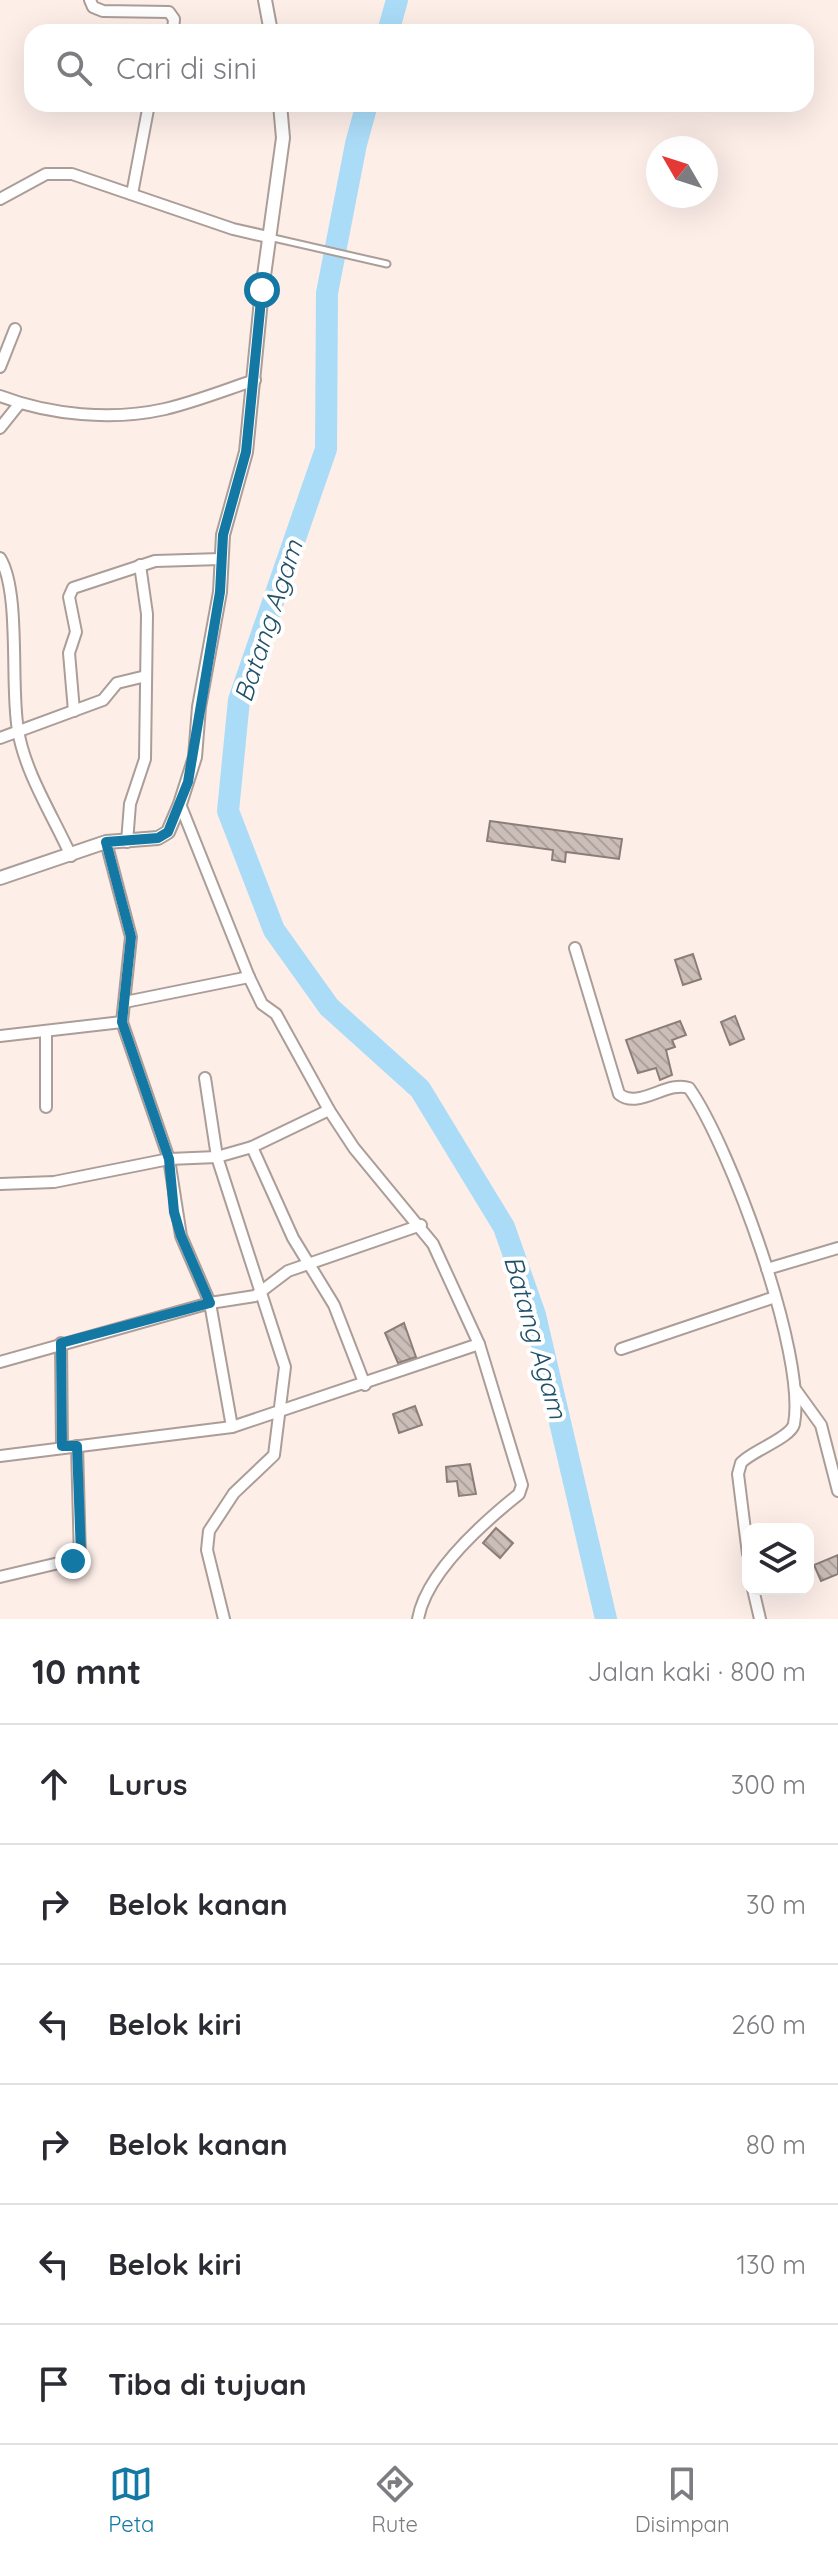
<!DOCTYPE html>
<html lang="id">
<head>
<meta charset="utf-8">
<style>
  :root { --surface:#fff; --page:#f7f7f7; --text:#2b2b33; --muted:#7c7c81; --line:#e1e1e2; --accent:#1379a4 }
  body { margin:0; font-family:Quicksand,sans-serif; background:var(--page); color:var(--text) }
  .controls { position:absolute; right:24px; bottom:24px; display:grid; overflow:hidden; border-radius:16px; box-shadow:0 8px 32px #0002 }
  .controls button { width:72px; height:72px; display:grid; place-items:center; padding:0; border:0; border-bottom:2px solid var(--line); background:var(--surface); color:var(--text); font:40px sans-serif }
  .compass { position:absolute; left:646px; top:136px; width:72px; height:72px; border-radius:50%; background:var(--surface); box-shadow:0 8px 32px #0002; rotate:309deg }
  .stop { position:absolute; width:24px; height:24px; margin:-18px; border:6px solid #1379a4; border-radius:50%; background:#fff }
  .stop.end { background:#1379a4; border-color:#fff; box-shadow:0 2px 8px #0008 }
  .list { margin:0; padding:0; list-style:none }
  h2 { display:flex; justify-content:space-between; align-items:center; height:104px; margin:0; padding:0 32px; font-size:34px }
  h2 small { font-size:26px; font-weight:400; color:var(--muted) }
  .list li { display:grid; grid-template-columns:52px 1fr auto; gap:24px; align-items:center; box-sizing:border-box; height:120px; padding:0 32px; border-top:2px solid var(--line) }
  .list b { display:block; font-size:30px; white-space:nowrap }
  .list em { font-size:26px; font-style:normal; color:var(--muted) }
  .icon { flex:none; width:44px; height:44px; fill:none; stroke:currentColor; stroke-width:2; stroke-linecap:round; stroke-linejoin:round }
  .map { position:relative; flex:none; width:838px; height:1619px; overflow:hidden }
  .search { position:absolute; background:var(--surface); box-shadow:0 8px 32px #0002; left:24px; right:24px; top:24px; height:88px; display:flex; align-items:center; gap:20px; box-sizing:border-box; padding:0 28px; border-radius:24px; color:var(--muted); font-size:30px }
  .sheet { height:824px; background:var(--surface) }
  nav { display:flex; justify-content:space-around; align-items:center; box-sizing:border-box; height:112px; border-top:2px solid var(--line); background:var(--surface); font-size:22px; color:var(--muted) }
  nav a { display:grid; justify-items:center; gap:4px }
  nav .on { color:var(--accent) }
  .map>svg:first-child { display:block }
</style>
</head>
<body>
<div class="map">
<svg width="838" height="1619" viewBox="0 0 838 1619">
  <defs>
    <pattern id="building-back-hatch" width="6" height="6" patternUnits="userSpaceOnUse" patternTransform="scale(2)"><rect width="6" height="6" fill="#cbbdb7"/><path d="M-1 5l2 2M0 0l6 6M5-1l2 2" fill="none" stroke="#ada19c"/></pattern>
  </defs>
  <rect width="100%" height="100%" fill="#fdeee8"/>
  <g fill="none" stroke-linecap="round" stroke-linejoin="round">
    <!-- river -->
    <g stroke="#aadcf8" stroke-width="22">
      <path d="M 388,32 L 397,0"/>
      <path d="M 367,104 L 356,144 L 327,293 L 326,449 L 239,700 L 228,811 L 274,930 L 329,1007 L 420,1089 L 504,1227 L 535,1315 L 606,1619"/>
    </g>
  </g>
  <!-- building -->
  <g fill="url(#building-back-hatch)" stroke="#8b7e79" stroke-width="2">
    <path d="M 490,821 L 622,839 L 619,859 L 566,852 L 565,862 L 552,860 L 553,850 L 487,841 Z"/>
    <path d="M 693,954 L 701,979 L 683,985 L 675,960 Z"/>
    <path d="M 735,1016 L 744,1039 L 730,1045 L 721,1022 Z"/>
    <path d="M 680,1021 L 686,1035 L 672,1040 L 675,1047 L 666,1050 L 672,1075 L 660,1080 L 656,1068 L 638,1073 L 626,1040 Z"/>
    <path d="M 404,1323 L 416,1357 L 398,1363 L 385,1333 Z"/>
    <path d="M 415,1406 L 422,1425 L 399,1433 L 393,1414 Z"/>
    <path d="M 470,1464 L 476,1494 L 459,1496 L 457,1481 L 447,1482 L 446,1467 Z"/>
    <path d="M 496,1528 L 513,1543 L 500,1558 L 483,1543 Z"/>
    <path d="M 838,1555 L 838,1574 L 821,1581 L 814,1565 Z"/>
  </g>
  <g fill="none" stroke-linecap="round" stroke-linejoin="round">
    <!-- service casing -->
    <g stroke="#ab9d98" stroke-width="9">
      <path id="service" d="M 269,237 L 387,264"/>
    </g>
    <!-- minor casing -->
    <g stroke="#ab9d98" stroke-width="14">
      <g id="minor">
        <path d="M 90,0 L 93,7 L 103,11 L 169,12 L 174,19 L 173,32"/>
        <path d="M 132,194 L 149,104"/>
        <path d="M 0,199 L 46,174 L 72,174 L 233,229 L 268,237"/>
        <path d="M 0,367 L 15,329"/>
        <path d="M 0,396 C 50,415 112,421 165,409 C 195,402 225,390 255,380"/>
        <path d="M 0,428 L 20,403"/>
        <path d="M 0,558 C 21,592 10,687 18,730 C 25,773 53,816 71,856"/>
        <path d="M 74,711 L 69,653 L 76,632 L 69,597 L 73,588 L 155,561 L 221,559"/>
        <path d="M 0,738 L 103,700 L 117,683 L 146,676"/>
        <path d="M 180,804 L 249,977 L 262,1004 L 276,1014 L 329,1110 L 354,1148 L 433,1244 L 479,1344 L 522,1485 L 519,1494 C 484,1522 426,1573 418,1619"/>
        <path d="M 106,842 L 131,937 L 122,1022 L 169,1159 L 181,1236 L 210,1303 L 232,1427"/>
        <path d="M 127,842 L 130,804 L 145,759 L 147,614 L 140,565"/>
        <path d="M 575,948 L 619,1094 C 639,1110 667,1080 689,1088 C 730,1146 807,1356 794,1424 C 791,1438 751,1451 741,1463 L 738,1474 L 748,1554"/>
        <path d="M 125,1002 L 249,977"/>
        <path d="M 46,1032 L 46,1107"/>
        <path d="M 0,1036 L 122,1022"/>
        <path d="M 205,1078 L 217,1157 L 285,1367 L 274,1455 L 234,1493 L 209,1531 L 207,1550 L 224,1619"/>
        <path d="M 252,1147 L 293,1238 L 334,1305 L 365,1385"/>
        <path d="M 0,1184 L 54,1182 L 169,1159 L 217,1157 L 252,1147 L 329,1110"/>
        <path d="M 767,1269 L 838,1248"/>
        <path d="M 61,1343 L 62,1446"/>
        <path d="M 621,1349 L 775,1297"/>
        <path d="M 0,1362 L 210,1303 L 255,1296 L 288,1271 L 421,1225"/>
        <path d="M 795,1389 L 821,1425 L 838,1491"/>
        <path d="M 0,1456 L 232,1427 L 479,1344"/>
        <path d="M 0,1577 L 80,1558 L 77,1446"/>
        <path d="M 753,1589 L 760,1619"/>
      </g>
    </g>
    <!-- tertiary casing -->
    <g stroke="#ab9d98" stroke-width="16">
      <g id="tertiary">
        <path d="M 265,0 L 271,32"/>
        <path d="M 0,878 L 106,842 L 158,838 L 168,832 L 180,804 L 195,757 L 199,707 L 220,592 L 223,535 L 246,452 L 262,290 L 283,138 L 280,104"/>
      </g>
    </g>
    <!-- service -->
    <use href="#service" stroke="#fff" stroke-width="5"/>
    <!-- minor -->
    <use href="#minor" stroke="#fff" stroke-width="10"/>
    <!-- tertiary -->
    <use href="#tertiary" stroke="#fff" stroke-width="12"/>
  </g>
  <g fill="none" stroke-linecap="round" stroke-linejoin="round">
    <!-- route -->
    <path stroke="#1379a4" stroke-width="10" d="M 73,1561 L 81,1555 L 77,1446 L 62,1446 L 61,1343 L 210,1303 L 181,1236 L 174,1212 L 169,1159 L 122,1022 L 131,937 L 106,842 L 158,838 L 168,832 L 188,782 L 220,592 L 223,535 L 246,452 L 262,290"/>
  </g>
  <g text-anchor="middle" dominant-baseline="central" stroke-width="8" stroke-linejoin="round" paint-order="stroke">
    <!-- water labels -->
    <g font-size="26" font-style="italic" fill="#205169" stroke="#fff">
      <text transform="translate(268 621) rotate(-72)">Batang Agam</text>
      <text transform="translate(536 1337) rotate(74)">Batang Agam</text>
    </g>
  </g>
</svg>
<div class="controls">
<button><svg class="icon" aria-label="layers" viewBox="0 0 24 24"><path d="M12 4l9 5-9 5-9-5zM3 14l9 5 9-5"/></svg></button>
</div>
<svg class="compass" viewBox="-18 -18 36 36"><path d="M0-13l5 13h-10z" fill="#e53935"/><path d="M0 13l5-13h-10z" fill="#7c7c81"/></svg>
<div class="stop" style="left:262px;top:290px"></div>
<div class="stop end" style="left:73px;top:1561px"></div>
<div class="search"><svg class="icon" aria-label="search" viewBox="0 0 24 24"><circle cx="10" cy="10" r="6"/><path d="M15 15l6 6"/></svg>Cari di sini</div>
</div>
<section class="sheet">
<h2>10 mnt<small>Jalan kaki · 800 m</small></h2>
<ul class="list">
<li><svg class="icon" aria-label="ahead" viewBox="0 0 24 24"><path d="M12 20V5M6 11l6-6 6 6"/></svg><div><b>Lurus</b></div><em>300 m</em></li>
<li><svg class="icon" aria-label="right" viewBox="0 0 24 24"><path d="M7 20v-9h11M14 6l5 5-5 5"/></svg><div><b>Belok kanan</b></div><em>30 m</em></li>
<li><svg class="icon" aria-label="left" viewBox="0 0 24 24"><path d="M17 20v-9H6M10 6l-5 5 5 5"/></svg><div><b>Belok kiri</b></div><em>260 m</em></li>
<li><svg class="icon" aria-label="right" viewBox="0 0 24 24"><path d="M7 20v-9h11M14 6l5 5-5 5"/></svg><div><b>Belok kanan</b></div><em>80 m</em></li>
<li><svg class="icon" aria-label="left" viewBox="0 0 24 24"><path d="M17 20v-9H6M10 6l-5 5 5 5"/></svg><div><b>Belok kiri</b></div><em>130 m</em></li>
<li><svg class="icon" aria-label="arrive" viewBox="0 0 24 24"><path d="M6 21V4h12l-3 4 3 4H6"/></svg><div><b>Tiba di tujuan</b></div></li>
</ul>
</section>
<nav>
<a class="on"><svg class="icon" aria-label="map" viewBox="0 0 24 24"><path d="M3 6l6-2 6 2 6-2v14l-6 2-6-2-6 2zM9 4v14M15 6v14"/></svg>Peta</a>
<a><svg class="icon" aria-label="directions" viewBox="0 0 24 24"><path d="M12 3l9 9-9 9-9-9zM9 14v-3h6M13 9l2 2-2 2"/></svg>Rute</a>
<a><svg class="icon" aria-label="saved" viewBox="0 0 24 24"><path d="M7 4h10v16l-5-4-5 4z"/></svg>Disimpan</a>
</nav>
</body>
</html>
